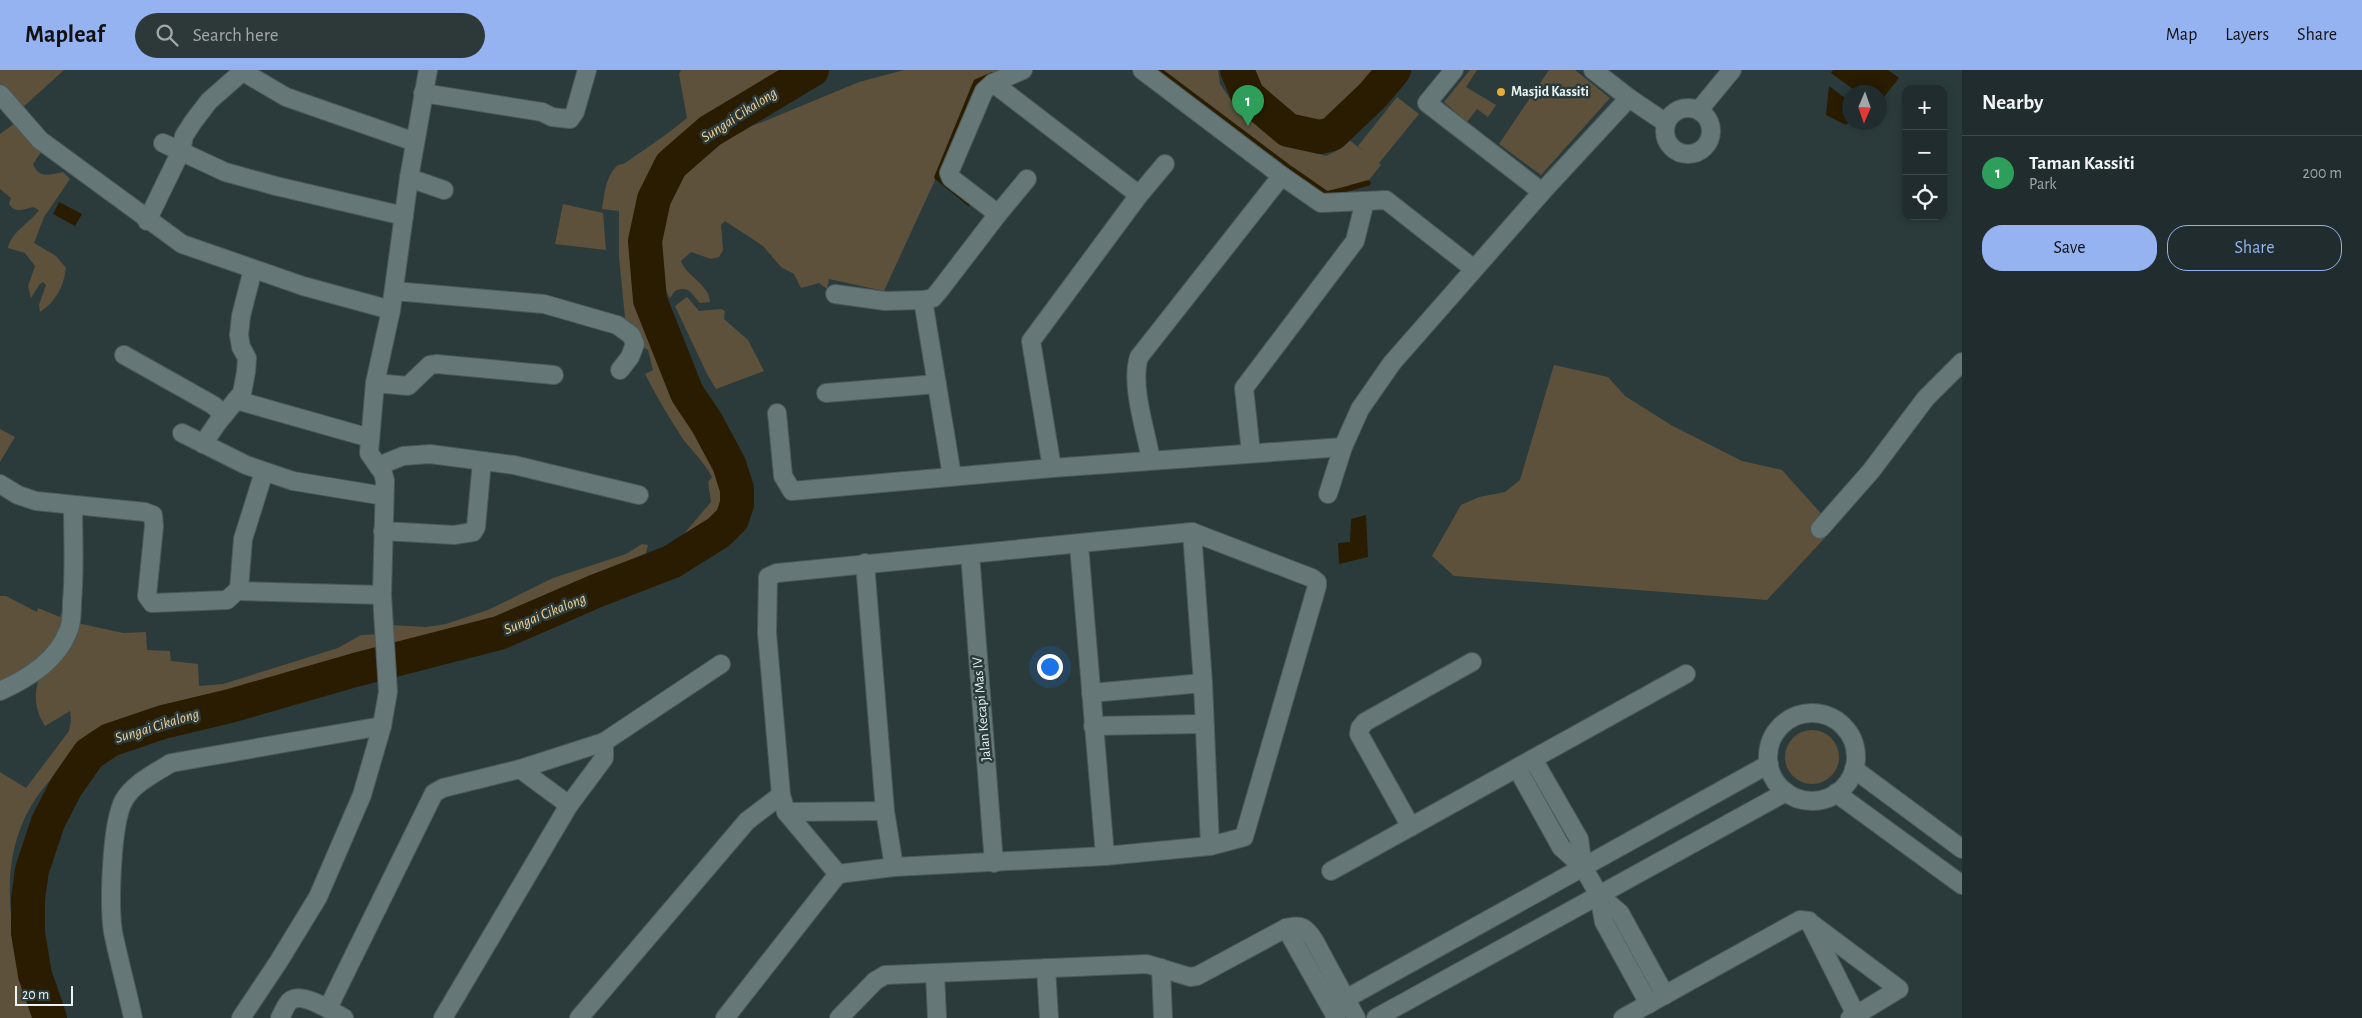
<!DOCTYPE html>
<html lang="en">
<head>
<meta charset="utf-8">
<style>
  :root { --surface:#202c2d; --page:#2d3839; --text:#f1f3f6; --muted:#a2a7aa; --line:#3d4849; --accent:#95b2f1 }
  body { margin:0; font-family:"Alegreya Sans",sans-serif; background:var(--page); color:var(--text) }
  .controls { position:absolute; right:15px; top:15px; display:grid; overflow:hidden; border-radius:10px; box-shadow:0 2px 8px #0003 }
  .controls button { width:45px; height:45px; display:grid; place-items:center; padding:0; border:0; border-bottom:1px solid var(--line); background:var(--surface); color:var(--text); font:25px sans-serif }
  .compass { position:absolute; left:1842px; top:15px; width:45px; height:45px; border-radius:50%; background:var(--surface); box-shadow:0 2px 8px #0003; rotate:182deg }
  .scale { position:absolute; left:15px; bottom:12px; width:58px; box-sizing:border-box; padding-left:5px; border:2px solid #ebf5f6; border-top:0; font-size:14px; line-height:18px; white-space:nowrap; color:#ebf5f6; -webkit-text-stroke:4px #2b3b3c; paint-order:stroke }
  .you { position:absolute; left:1049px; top:596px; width:18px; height:18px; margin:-12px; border:4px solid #fff; border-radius:50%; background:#1a73e8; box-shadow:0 0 0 8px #1a73e833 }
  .badge { display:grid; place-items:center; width:32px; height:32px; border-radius:50%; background:var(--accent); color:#fff; font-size:16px; font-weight:700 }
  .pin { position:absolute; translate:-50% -41px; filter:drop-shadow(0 1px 2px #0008) }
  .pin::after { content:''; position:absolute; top:26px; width:18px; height:15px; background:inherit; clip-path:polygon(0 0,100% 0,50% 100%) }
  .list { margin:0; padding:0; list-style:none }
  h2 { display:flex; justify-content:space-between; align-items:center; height:65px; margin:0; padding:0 20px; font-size:21px }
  h2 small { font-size:16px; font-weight:400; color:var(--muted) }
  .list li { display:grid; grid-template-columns:32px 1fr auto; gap:15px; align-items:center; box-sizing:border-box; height:75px; padding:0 20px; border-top:1px solid var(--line) }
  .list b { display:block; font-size:19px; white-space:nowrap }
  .list p { margin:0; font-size:16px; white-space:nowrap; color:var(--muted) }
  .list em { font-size:16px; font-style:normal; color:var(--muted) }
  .actions { display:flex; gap:10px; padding:15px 20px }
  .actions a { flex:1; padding:11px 0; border:1px solid var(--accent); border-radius:20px; text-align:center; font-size:18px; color:var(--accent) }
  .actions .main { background:var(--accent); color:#111 }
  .icon { flex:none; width:28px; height:28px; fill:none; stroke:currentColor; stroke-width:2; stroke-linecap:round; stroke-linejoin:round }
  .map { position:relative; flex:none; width:1962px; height:948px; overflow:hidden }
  header { display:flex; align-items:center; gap:30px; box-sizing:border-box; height:70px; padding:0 25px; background:var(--accent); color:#111 }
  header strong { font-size:24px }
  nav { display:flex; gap:28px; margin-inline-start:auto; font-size:18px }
  .search { width:350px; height:45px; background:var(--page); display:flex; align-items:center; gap:12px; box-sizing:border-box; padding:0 18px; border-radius:28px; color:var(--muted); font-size:19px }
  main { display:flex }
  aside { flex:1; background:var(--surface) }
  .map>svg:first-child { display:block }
</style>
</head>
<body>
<header>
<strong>Mapleaf</strong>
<div class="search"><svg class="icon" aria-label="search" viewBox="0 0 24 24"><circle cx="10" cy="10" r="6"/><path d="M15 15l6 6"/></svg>Search here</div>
<nav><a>Map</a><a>Layers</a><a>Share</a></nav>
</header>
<main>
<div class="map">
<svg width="1962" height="948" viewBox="0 0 1962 948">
  <rect width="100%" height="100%" fill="#2b3b3c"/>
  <!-- green -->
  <g fill="#5d513c">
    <path d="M 0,0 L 64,0 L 21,39 L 0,19 Z"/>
    <path d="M 681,0 L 790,0 L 703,52 L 663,87 L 643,125 L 634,171 L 638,234 L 676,328 L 714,392 L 726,421 L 726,432 L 722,443 L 712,453 L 672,478 L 711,432 L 708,412 L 712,407 C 704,392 693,382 683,369 C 669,348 657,327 645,304 L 653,300 L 648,280 L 640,275 L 626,258 L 619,187 L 619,141 L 602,139 C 604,126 606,105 617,96 C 620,94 625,94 628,91 C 648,77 668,64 687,48 L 679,4 Z"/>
    <path d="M 904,0 L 1001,0 L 975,12 L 935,110 L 884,221 L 829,209 L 827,219 L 819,213 L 801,218 L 794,204 L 781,197 L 763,176 L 725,151 L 721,155 L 723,180 L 719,187 L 711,189 L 691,182 L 681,191 C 685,205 710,215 710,232 L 700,233 C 691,224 690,215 675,221 L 670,228 L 659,208 L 653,181 L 657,160 L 665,127 L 702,80 L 734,61 L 760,53 L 859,12 Z"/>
    <path d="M 1162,0 L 1218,0 L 1220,14 L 1235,36 L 1286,74 L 1326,86 L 1340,79 L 1349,70 L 1365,82 L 1358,76 L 1397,27 L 1419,44 L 1379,93 L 1381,95 L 1368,111 L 1326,122 L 1214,43 Z"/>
    <path d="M 1249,0 L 1379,0 L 1333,47 L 1326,54 L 1320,56 L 1294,50 L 1257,19 Z"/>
    <path d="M 1470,0 L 1477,0 L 1466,17 L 1496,35 L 1488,47 L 1477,39 L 1467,52 L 1444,32 Z"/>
    <path d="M 1549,0 L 1575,0 L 1610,28 L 1541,105 L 1499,74 Z"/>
    <path d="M 18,51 L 41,82 L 33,94 C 39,109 49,105 63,102 L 70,109 L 44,147 L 34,173 L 56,186 L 66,198 C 63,218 57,230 40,242 L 39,235 L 46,215 L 43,212 L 39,215 L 31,228 L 28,216 L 35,196 L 25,183 L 8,178 C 11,162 30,153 39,140 L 33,137 C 24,139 15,144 9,134 L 11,128 L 0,119 L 0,64 Z"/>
    <path d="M 563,134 L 603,143 L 606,180 L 555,174 Z"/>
    <path d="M 687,227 L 699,241 L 721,239 L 725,241 L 724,249 L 748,270 L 764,301 L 716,319 L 707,304 L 675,236 Z"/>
    <path d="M 1554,295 L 1608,307 L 1625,326 L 1671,355 L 1742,391 L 1782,400 L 1834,458 L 1767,530 L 1454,506 L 1432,486 L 1461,435 L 1479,427 L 1505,422 L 1520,410 Z"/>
    <path d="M 0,359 L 15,367 L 0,392 Z"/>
    <path d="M 642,474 L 648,475 L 644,490 L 496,552 L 391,587 L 390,555 L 426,557 L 446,554 L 488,540 L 553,508 L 626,484 Z"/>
    <path d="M 0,526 L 6,526 L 37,542 L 38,538 L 60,547 L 68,527 L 69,545 L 48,586 L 0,618 Z"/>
    <path d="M 73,552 L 123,563 L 146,562 L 147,580 L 170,581 L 171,591 L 198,594 L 199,616 L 223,614 L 338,578 L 361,565 L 381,564 L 383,585 L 257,615 C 238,627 218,629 197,635 C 180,640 163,648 146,651 C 135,653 123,653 113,657 C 97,662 87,678 74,688 C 0,746 0,825 24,910 C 28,923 35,935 40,948 L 0,948 L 0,702 L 26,718 L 69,661 L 71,651 L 70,641 L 45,656 C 20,617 52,585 73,552 Z"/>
    <circle cx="1812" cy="687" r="27"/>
  </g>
  <!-- water -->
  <g fill="#291c00">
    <path d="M 1833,0 L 1888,0 L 1899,8 L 1880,32 L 1880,22 L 1857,22 L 1831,3 Z"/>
    <path d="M 1829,16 L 1849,31 L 1849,52 L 1846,55 L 1826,45 Z"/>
    <path d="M 59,132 L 82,144 L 75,156 L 53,144 Z"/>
    <path d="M 1366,445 L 1368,487 L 1339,494 L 1338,473 L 1350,472 L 1351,449 Z"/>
  </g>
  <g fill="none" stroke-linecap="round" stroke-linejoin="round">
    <!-- stream -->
    <g stroke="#291c00" stroke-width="5.5">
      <path d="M 1159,0 L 1288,97"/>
      <path d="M 1291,99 L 1327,124 L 1347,119"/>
      <path d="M 1350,118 L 1368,113"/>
      <path d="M 969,133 L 937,107 L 976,12 L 992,5"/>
    </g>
    <!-- river -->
    <g stroke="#291c00" stroke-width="34">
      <path d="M 1237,0 L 1248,26 L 1288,60 L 1320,67 L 1332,64 L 1373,25 L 1394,0"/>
      <path d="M 50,948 L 35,905 L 28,863 L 28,829 L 32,800 L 48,752 L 66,717 L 89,684 L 110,670 L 163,652 L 230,636 L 355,600 L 499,563 L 596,521 L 671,492 L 719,462 L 732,449 L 737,434 L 737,419 L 729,394 L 707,353 L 687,323 L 650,230 L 645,171 L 654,129 L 671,95 L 710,61 L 812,0"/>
    </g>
    <!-- minor casing -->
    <g stroke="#4b595a" stroke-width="20">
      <g id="minor">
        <path d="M 240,0 L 286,27 L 415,72"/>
        <path d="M 1142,0 L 1282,106"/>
        <path d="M 1454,0 L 1427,33 L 1542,122"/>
        <path d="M 1593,0 L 1629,28"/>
        <path d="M 993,13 L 1139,125 L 1031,271 L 1052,398"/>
        <path d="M 423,23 L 542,42 L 552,47 L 570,49 L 575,42 L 587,0"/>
        <path d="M 0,24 L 40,70 L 182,174 L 303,216 L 391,240"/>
        <circle cx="1688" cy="61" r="23"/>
        <path d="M 1699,40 L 1732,0"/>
        <path d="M 163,73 L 225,102 L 276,116 L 404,146"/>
        <path d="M 409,108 L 444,120"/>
        <path d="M 1139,125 L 1165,94"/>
        <path d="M 998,144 L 1027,109"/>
        <path d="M 147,151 L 181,81 L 184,66 L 193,52 L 209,31 L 242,2"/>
        <path d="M 394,221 L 544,234 L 617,255 L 631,265 L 635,274 L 630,287 L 620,300"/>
        <path d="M 835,224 L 885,231 L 923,230"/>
        <path d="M 124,285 L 213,335 L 224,345"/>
        <path d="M 375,313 L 408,316 L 430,295 L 437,294 L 554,305"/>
        <path d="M 826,323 L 937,314"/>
        <path d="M 236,330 L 370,368"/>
        <path d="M 777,343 L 783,406 L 792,421 L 1052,398 L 1343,377"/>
        <path d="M 182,363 L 246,395 L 293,411 L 384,426"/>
        <path d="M 203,374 L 218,352 L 242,323 L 246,302 L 247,288 L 241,277 L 239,265 L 241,246 L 253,199"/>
        <path d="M 1251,383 L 1244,318 L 1355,171 L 1365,131 L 1386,130 L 1474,199"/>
        <path d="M 1151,390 C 1146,361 1130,315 1139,287 L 1276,113 L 1282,106 L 1321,133 L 1365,131"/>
        <path d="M 378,396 L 403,386 L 430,384 L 514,395 L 639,425"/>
        <path d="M 952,406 L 923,230 L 933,228 L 939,221 L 998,144 L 951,108 L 949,103 L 984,21 L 993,13 L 1023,0"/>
        <path d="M 0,414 L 18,425 L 36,431 L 145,442 L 153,445 L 154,456 L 147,526 L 152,533 L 227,530 L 239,519 L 243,469 L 264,402"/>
        <path d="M 1328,424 L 1343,377 L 1360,339 L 1392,293 L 1542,122 L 1629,28 L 1666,53"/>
        <path d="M 1820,459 L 1871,401 L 1926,328 L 1962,292"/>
        <path d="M 383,461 L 454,465 L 473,462 L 476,457 L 482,391"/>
        <path d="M 1192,462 L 1312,508 L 1317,512 L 1317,516 L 1244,767 L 1210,776 L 1105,786 L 894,797 L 838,804 L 786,742 L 781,725 L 767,563 L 768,507 L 777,503 Z"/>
        <path d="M 1192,462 L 1203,613 L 1210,776"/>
        <path d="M 1079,475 L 1105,786"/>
        <path d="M 970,484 L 994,793"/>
        <path d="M 865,493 L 885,741 L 894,797"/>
        <path d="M 238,521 L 382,525"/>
        <path d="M 0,621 C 29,608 58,590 69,559 C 72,551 72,540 72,532 C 75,500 73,468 73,436"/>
        <path d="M 1091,623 L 1203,613"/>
        <circle cx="1812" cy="687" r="44"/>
        <path d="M 1093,656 L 1203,654"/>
        <path d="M 1533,689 L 1579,769 L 1583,797"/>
        <path d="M 1517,698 L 1561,777 L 1583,797 L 1599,825 L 1620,843 L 1665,925"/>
        <path d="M 520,699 L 569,735"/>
        <path d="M 1854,699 L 1962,779"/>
        <path d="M 1836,723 L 1962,815"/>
        <path d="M 786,742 L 885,741"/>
        <path d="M 1411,757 L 1359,664 L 1360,658 L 1365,652 L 1472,592"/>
        <path d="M 1331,801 L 1686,604"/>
        <path d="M 1599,825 L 1604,852 L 1649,934"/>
        <path d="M 1812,854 L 1899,919 L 1856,945"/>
        <path d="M 1286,858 L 1336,947"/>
        <path d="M 1046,898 L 1049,948"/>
        <path d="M 1161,898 L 1163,948"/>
        <path d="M 935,903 L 937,948"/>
        <path d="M 1331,937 L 1769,694"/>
        <path d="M 328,938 L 434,723 L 443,718 L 520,699 L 604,672 L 721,594"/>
        <path d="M 133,948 C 127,920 119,891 113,862 C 109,836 111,753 124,730 C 134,713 155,703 171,693 L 382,656"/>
        <path d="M 241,948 L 279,891 L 318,827 L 362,725 L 382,656 L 388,622 L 382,525 L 385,411 L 383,403 L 369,383 L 375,313 L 391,240 L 409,108 L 428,0"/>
        <path d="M 280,948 C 283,943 286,934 290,931 C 302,921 333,942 344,948"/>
        <path d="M 443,948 L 569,735 L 604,688 L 604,672"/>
        <path d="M 579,948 L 747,751 L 781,725"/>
        <path d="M 725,948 L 838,804"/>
        <path d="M 839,948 L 875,911 L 885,905 L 1147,894 L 1190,907 L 1197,906 L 1286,858 C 1302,854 1306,858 1314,870 L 1356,948"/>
        <path d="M 1376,948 L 1786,722"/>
        <path d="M 1623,948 L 1800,850 L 1809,851 L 1856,945 L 1850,948"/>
      </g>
    </g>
    <!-- minor -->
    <use href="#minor" stroke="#667778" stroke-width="18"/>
  </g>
  <!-- markers -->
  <circle fill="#e4ad35" stroke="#2b3b3c" stroke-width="2" cx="1501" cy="22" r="5"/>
  <g text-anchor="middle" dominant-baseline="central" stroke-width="5" stroke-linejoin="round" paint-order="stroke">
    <!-- poi labels -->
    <g font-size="14" font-weight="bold" fill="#ebf5f6" stroke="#2b3b3c" text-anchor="start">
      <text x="1511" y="22">Masjid Kassiti</text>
    </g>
    <!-- street labels -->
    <g font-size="14" fill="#ebf5f6" stroke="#2b3b3c">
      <text transform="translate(982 639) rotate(-95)">Jalan Kecapi Mas IV</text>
    </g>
    <!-- water labels -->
    <g font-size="15" font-style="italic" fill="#f4d292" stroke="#2b3b3c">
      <text transform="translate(739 45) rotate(-33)">Sungai Cikalong</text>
      <text transform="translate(545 544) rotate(-22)">Sungai Cikalong</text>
      <text transform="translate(157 656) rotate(-17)">Sungai Cikalong</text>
    </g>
  </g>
</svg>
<div class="controls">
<button>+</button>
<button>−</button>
<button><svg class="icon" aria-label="locate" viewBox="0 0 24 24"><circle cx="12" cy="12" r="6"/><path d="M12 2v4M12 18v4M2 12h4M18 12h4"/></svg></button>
</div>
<svg class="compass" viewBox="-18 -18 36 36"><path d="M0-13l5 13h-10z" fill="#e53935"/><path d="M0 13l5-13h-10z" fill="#a2a7aa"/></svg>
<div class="scale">20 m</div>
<div class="you"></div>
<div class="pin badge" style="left:1248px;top:56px;background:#2e9e5b">1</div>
</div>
<aside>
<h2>Nearby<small></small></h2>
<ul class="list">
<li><span class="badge" style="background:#2e9e5b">1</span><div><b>Taman Kassiti</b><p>Park</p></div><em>200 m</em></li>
</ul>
<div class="actions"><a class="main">Save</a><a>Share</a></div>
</aside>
</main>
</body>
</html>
